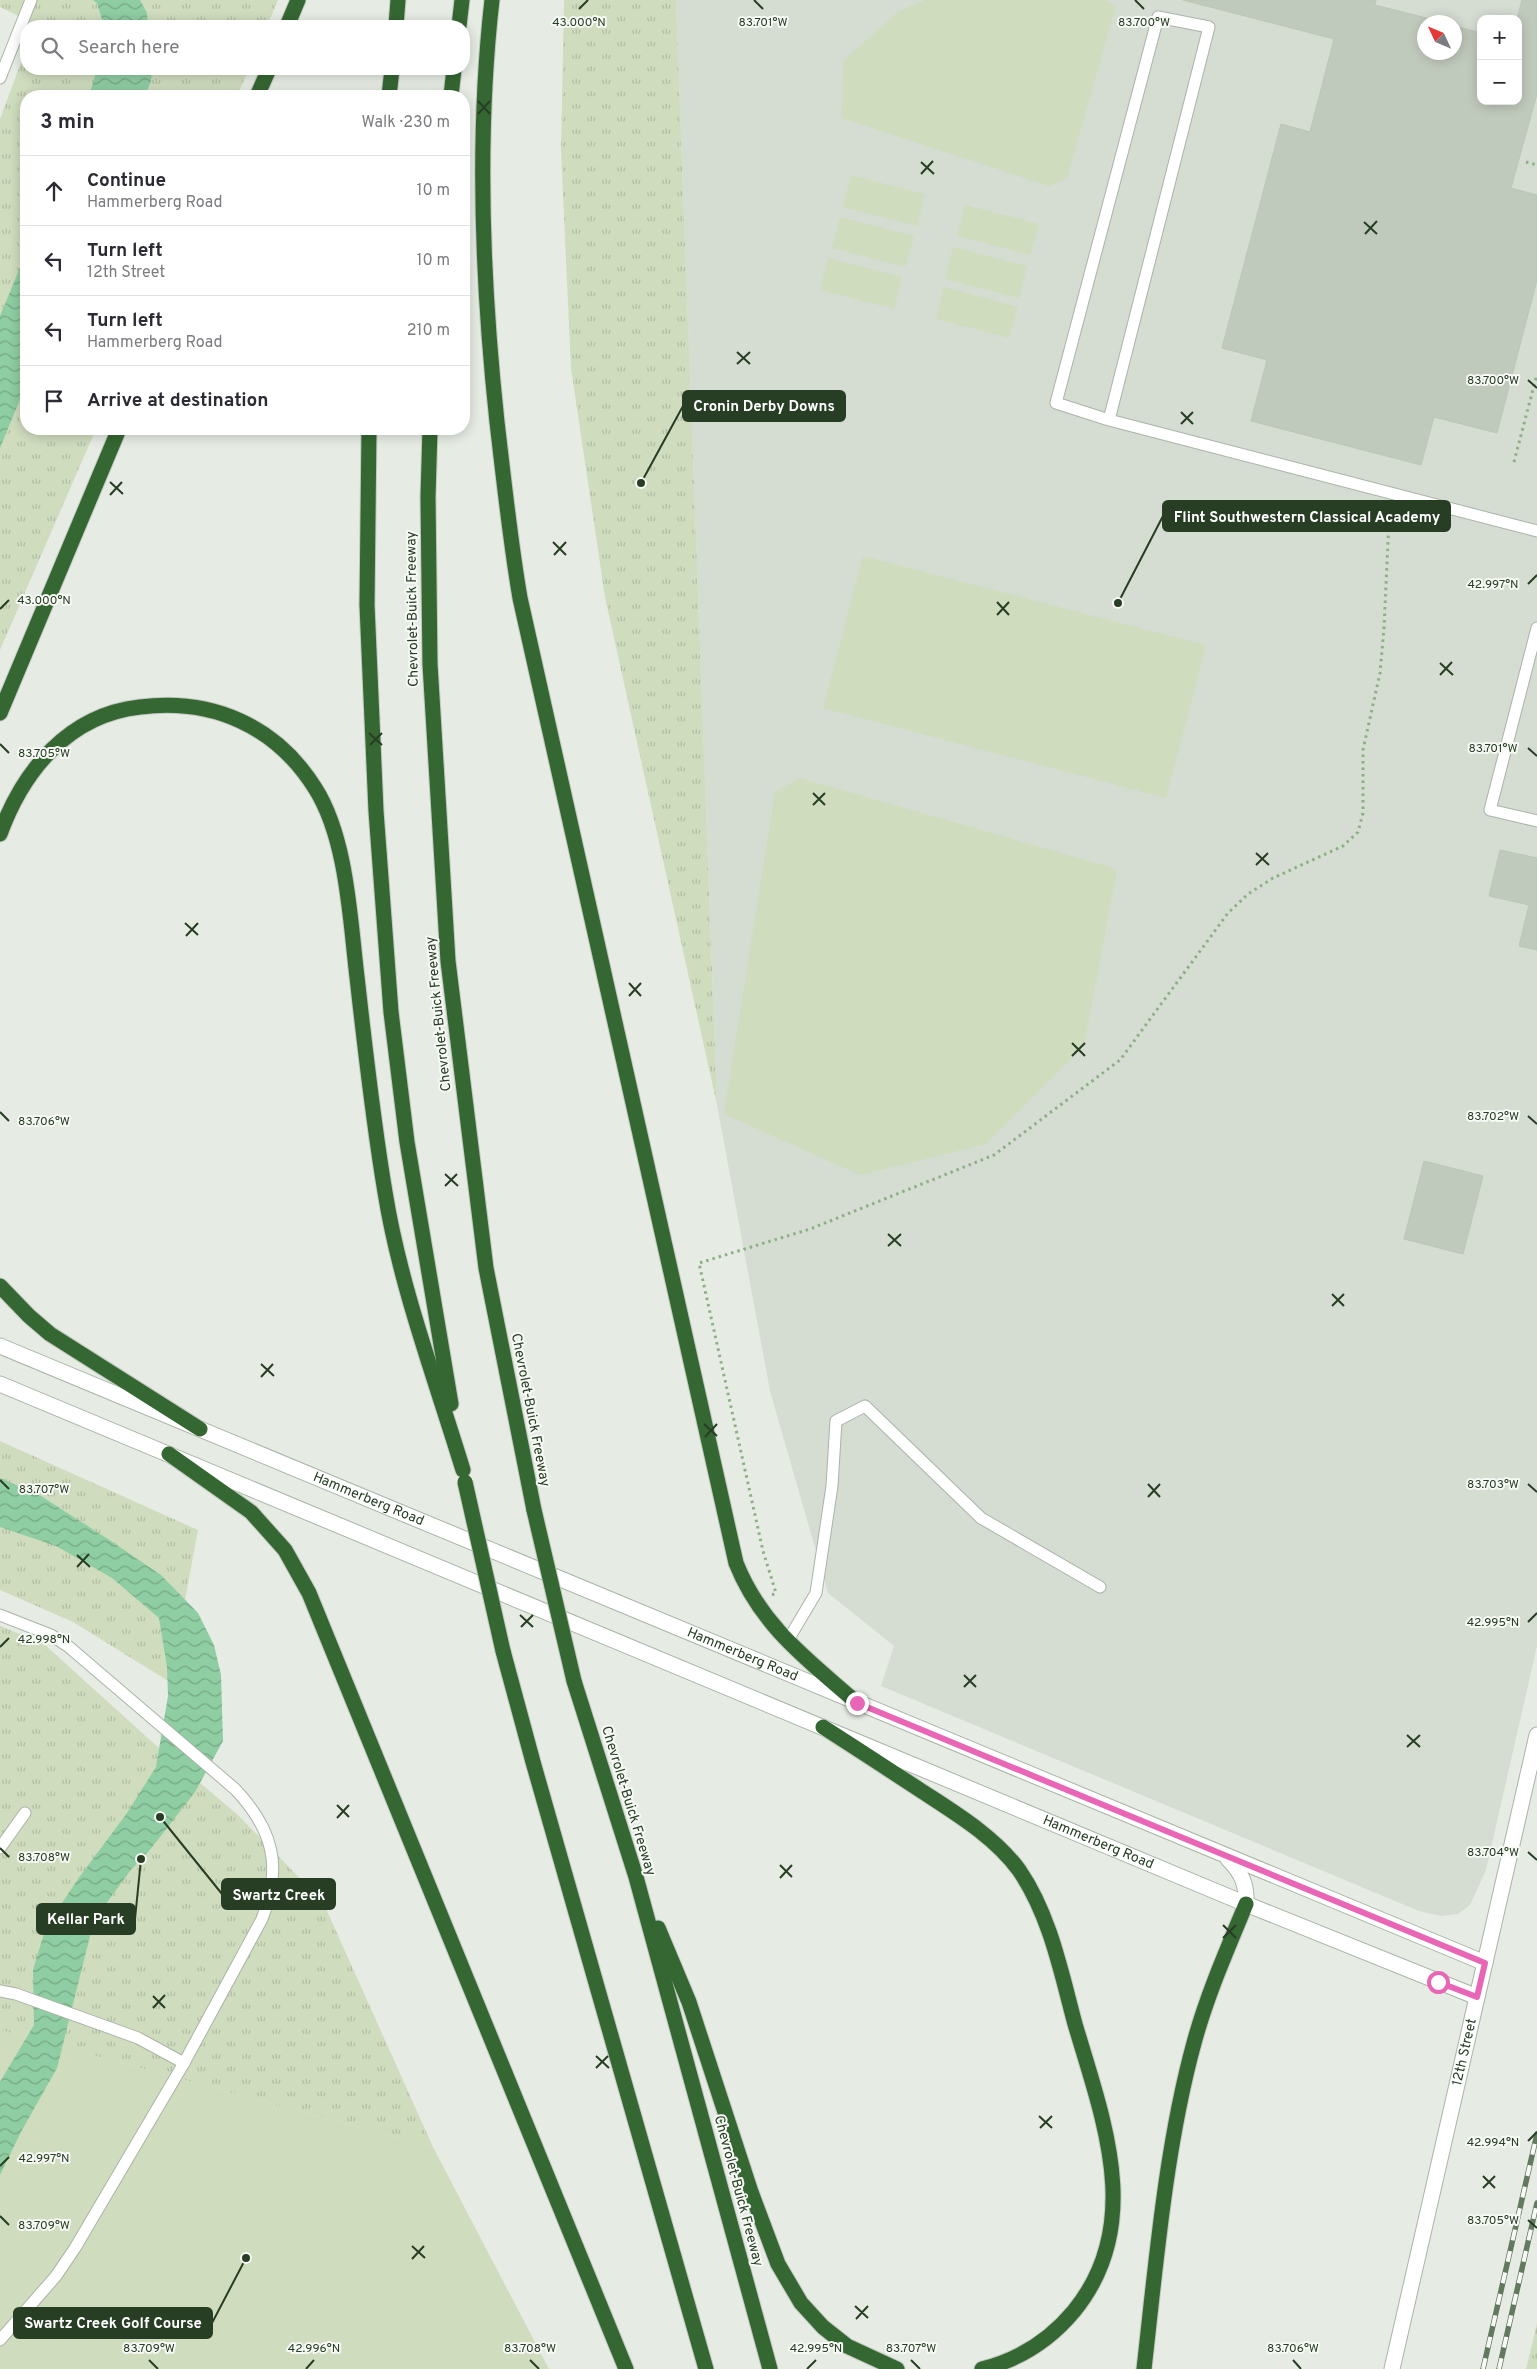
<!DOCTYPE html>
<html lang="en">
<head>
<meta charset="utf-8">
<style>
  :root { --surface:#fff; --page:#f2f2f3; --text:#2b2b33; --muted:#7c7c81; --line:#e1e1e2 }
  body { margin:0; font-family:Overpass,sans-serif; background:var(--page); color:var(--text) }
  .controls { position:absolute; right:15px; top:15px; display:grid; overflow:hidden; border-radius:10px; box-shadow:0 2px 12px #0003 }
  .controls button { width:45px; height:45px; display:grid; place-items:center; padding:0; border:0; border-bottom:1px solid var(--line); background:var(--surface); color:var(--text); font:25px sans-serif }
  .compass { position:absolute; left:1417px; top:15px; width:45px; height:45px; border-radius:50%; background:var(--surface); box-shadow:0 2px 12px #0003; rotate:314deg }
  .stop { position:absolute; width:15px; height:15px; margin:-11px; border:4px solid #e965b5; border-radius:50%; background:#fff }
  .stop.end { background:#e965b5; border-color:#fff; box-shadow:0 1px 5px #0008 }
  .list { margin:0; padding:0; list-style:none }
  h2 { display:flex; justify-content:space-between; align-items:center; height:65px; margin:0; padding:0 20px; font-size:21px }
  h2 small { font-size:16px; font-weight:400; color:var(--muted) }
  .list li { display:grid; grid-template-columns:32px 1fr auto; gap:15px; align-items:center; box-sizing:border-box; height:70px; padding:0 20px; border-top:1px solid var(--line) }
  .list b { display:block; font-size:19px; white-space:nowrap }
  .list p { margin:0; font-size:16px; white-space:nowrap; color:var(--muted) }
  .list em { font-size:16px; font-style:normal; color:var(--muted) }
  .icon { flex:none; width:28px; height:28px; fill:none; stroke:currentColor; stroke-width:2; stroke-linecap:round; stroke-linejoin:round }
  .map { position:relative; flex:none; width:1537px; height:2369px; overflow:hidden }
  .search { position:absolute; background:var(--surface); box-shadow:0 2px 12px #0003; left:20px; top:20px; width:450px; height:55px; display:flex; align-items:center; gap:12px; box-sizing:border-box; padding:0 18px; border-radius:20px; color:var(--muted); font-size:19px }
  .panel { position:absolute; background:var(--surface); box-shadow:0 2px 12px #0003; left:20px; top:90px; width:450px; height:345px; border-radius:20px }
  .map>svg:first-child { display:block }
</style>
</head>
<body>
<div class="map">
<svg width="1537" height="2369" viewBox="0 0 1537 2369">
  <defs>
    <pattern id="park-tufts" width="24" height="20" patternUnits="userSpaceOnUse" patternTransform="scale(1.25)"><rect width="24" height="20" fill="#cfdcbe"/><path d="M3 7l-1-3M5 7V3M7 7l1-3M15 17l-1-3M17 17v-4M19 17l1-3" fill="none" stroke="#b2bea3"/></pattern>
    <pattern id="water-waves" width="16" height="10" patternUnits="userSpaceOnUse" patternTransform="scale(1.25)"><rect width="16" height="10" fill="#8fcda2"/><path d="M0 5q4-4 8 0t8 0" fill="none" stroke="#75a884"/></pattern>
  </defs>
  <rect width="100%" height="100%" fill="#e6ece4"/>
  <!-- built -->
  <path fill="#d5dcd2" fill-rule="evenodd" d="M 676,0 L 1537,0 L 1537,1646 L 1486,1870 L 1470,1905 L 1458,1914 L 1441,1916 L 1419,1911 L 881,1686 L 894,1646 L 828,1593 L 770,1391 L 717,1105 ZM 1481,19 L 1518,19 L 1518,101 L 1481,101 ZM 1424,22 L 1454,22 L 1454,52 L 1424,52 Z"/>
  <!-- grass -->
  <g fill="#cfdcbe">
    <path d="M 926,0 L 1103,0 L 1116,5 L 1067,178 L 1049,186 L 841,118 L 844,60 L 899,11 Z"/>
    <path d="M 851,175 L 925,194 L 917,226 L 843,207 Z"/>
    <path d="M 965,205 L 1039,224 L 1030,255 L 957,236 Z"/>
    <path d="M 840,217 L 914,236 L 905,267 L 832,248 Z"/>
    <path d="M 953,247 L 1027,266 L 1019,298 L 945,279 Z"/>
    <path d="M 828,258 L 902,277 L 894,309 L 820,290 Z"/>
    <path d="M 944,287 L 1018,307 L 1009,338 L 936,319 Z"/>
    <path d="M 863,556 L 1206,645 L 1166,798 L 823,708 Z"/>
    <path d="M 800,778 L 1117,869 L 1084,1046 L 986,1144 L 860,1175 L 724,1114 L 775,792 Z"/>
    <path d="M 0,2030 L 433,2147 L 549,2369 L 0,2369 Z"/>
  </g>
  <!-- park -->
  <g fill="url(#park-tufts)">
    <path d="M 0,0 L 278,0 L 267,26 L 35,26 L 35,24 L 0,7 Z"/>
    <path d="M 564,0 L 676,0 L 717,1105 L 605,597 L 571,368 L 561,151 Z"/>
    <path d="M 26,49 L 26,69 L 249,69 L 237,96 L 26,96 L 26,429 L 96,429 L 0,650 L 0,119 Z"/>
    <path d="M 0,1441 L 198,1530 L 170,1682 L 73,1622 L 0,1590 Z"/>
    <path d="M 0,1626 L 44,1644 L 150,1740 L 239,1816 L 323,1902 L 433,2147 L 0,2030 Z"/>
    <path d="M 1537,2324 L 1537,2369 L 1526,2369 Z"/>
  </g>
  <!-- water -->
  <g fill="url(#water-waves)">
    <path d="M 93,0 L 140,0 L 147,13 L 148,26 L 104,26 L 97,3 Z"/>
    <path d="M 97,69 L 152,69 L 151,81 L 145,96 L 89,96 Z"/>
    <path d="M 26,253 L 26,385 L 0,448 L 0,316 Z"/>
    <path d="M 0,1478 L 41,1496 L 111,1541 L 161,1575 L 198,1613 L 214,1645 L 221,1675 L 223,1741 L 195,1792 L 149,1851 L 130,1871 L 94,1920 L 57,2068 L 21,2132 L 0,2175 L 0,2082 L 34,2025 L 33,1970 L 46,1927 L 78,1879 L 127,1813 L 156,1767 L 168,1696 L 167,1667 L 159,1618 L 112,1578 L 56,1546 L 0,1527 Z"/>
  </g>
  <!-- building -->
  <g fill="#c0cabc" stroke="#bac6b6">
    <path d="M 1183,0 L 1376,0 L 1375,5 L 1442,22 L 1424,22 L 1424,52 L 1454,52 L 1454,26 L 1481,33 L 1481,101 L 1518,101 L 1517,19 L 1522,0 L 1537,0 L 1537,94 L 1511,188 L 1537,195 L 1537,280 L 1497,433 L 1434,417 L 1421,465 L 1251,421 L 1267,360 L 1222,348 L 1281,124 L 1310,132 L 1334,39 Z"/>
    <path d="M 1500,850 L 1537,858 L 1537,950 L 1519,946 L 1529,905 L 1489,896 Z"/>
    <path d="M 1424,1161 L 1483,1176 L 1463,1254 L 1404,1239 Z"/>
  </g>
  <g fill="none" stroke-linecap="round" stroke-linejoin="round">
    <!-- service casing -->
    <g stroke="#a9b4a7" stroke-width="13">
      <g id="service">
        <path d="M 0,78 L 31,0"/>
        <path d="M 1109,420 L 1209,27 L 1158,17 L 1056,403 L 1109,420 L 1537,531"/>
        <path d="M 1537,628 L 1490,810 L 1537,821"/>
        <path d="M 0,1615 L 51,1635 L 69,1647 L 235,1789 C 273,1829 283,1867 262,1919 L 184,2063 L 75,2248 L 56,2276 L 0,2340"/>
        <path d="M 788,1640 L 816,1593 L 832,1486 L 836,1421 L 865,1406 L 981,1518 L 1100,1587"/>
        <path d="M 0,1848 L 25,1813"/>
        <path d="M 0,1991 L 16,1994 L 138,2038 L 184,2063"/>
      </g>
    </g>
    <!-- tertiary casing -->
    <g stroke="#a9b4a7" stroke-width="17">
      <g id="tertiary">
        <path id="s1" d="M 0,1346 L 1485,1963"/>
        <path id="s2" d="M 0,1384 L 1246,1904 L 1477,1997"/>
        <path d="M 1228,1859 C 1242,1873 1247,1885 1246,1904"/>
        <path id="s3" d="M 1392,2369 L 1537,1735"/>
      </g>
    </g>
    <!-- motorway casing -->
    <g stroke="#c3c9c2" stroke-width="17">
      <g id="motorway">
        <path d="M 492,0 C 476,140 482,282 497,422 C 504,481 510,540 520,598 L 736,1563 C 761,1626 808,1660 857,1703"/>
        <path d="M 287,26 L 298,0"/>
        <path d="M 396,26 L 398,0"/>
        <path d="M 459,26 L 462,0"/>
        <path d="M 257,96 L 269,69"/>
        <path d="M 389,96 L 392,69"/>
        <path d="M 451,96 L 454,69"/>
        <path d="M 369,429 L 367,605 L 376,811 L 391,1012 L 407,1142 L 451,1404"/>
        <path d="M 430,429 L 428,497 L 430,664 L 448,961 L 486,1268 L 534,1510"/>
        <path d="M 0,713 L 119,429"/>
        <path d="M 0,834 C 23,771 68,715 140,707 C 213,698 276,726 315,788 C 347,838 350,919 357,977 C 365,1049 373,1121 385,1192 C 400,1286 435,1378 463,1470"/>
        <path d="M 0,1286 L 29,1316 L 50,1334 L 200,1429"/>
        <path d="M 169,1454 L 251,1512 L 285,1550 L 309,1593 L 626,2369"/>
        <path d="M 503,1651 L 533,1762 L 706,2369"/>
        <path d="M 574,1681 L 636,1877 L 770,2369"/>
        <path d="M 823,1727 C 856,1748 888,1769 920,1790 C 955,1813 994,1836 1019,1870 C 1050,1915 1061,1972 1075,2024 C 1103,2119 1145,2224 1074,2311 C 1050,2340 1018,2360 982,2369"/>
        <path d="M 658,1928 L 689,2002 L 751,2192 L 778,2264 L 801,2303 L 823,2327 L 847,2346 L 897,2369"/>
        <path d="M 1144,2369 C 1156,2263 1166,2145 1194,2043 C 1207,1995 1227,1950 1246,1904"/>
      </g>
    </g>
    <!-- path -->
    <g stroke="#8dae86" stroke-width="3" stroke-dasharray="2.5 4" stroke-linecap="butt">
      <path d="M 1526,162 L 1537,165"/>
      <path d="M 1514,462 L 1537,374"/>
      <path d="M 772,1595 L 776,1593 L 763,1551 L 699,1263 L 810,1229 L 994,1155 L 1120,1060 L 1228,913 L 1248,894 L 1273,878 L 1343,846 L 1358,832 L 1363,813 L 1363,750 L 1380,673 L 1384,628 L 1389,521 L 1391,510"/>
    </g>
    <!-- service -->
    <use href="#service" stroke="#fff" stroke-width="11"/>
    <!-- tertiary -->
    <use href="#tertiary" stroke="#fff" stroke-width="15"/>
    <!-- motorway -->
    <use href="#motorway" stroke="#356732" stroke-width="15"/>
    <!-- rail casing -->
    <g stroke="#62785f" stroke-width="5.5">
      <g id="rail">
        <path d="M 1483,2369 L 1537,2134"/>
        <path d="M 1499,2369 L 1537,2203"/>
      </g>
    </g>
    <!-- rail -->
    <use href="#rail" stroke="#f6f9f4" stroke-width="4" stroke-dasharray="11" stroke-linecap="butt"/>
    <!-- motorway-bridge casing -->
    <g stroke="#c3c9c2" stroke-width="17" stroke-linecap="butt">
      <g id="motorway-bridge">
        <path d="M 465,1482 L 503,1651"/>
        <path d="M 534,1510 L 574,1681"/>
      </g>
    </g>
    <!-- motorway-bridge -->
    <use href="#motorway-bridge" stroke="#356732" stroke-width="15"/>
  </g>
  <g fill="none" stroke-linecap="round" stroke-linejoin="round">
    <!-- route -->
    <path stroke="#e965b5" stroke-width="6" d="M 857,1703 L 1485,1963 L 1477,1997 L 1438,1982"/>
  </g>
  <!-- ticks -->
  <path fill="none" stroke="#273d24" stroke-width="2" d="M 754,0 L 763,9M 1135,0 L 1144,9M 579,9 L 588,0M 478,101 L 490,114M 478,114 L 490,101M 921,162 L 934,174M 921,174 L 933,161M 1364,222 L 1377,234M 1365,234 L 1377,221M 737,352 L 750,364M 737,364 L 750,352M 1528,380 L 1537,388M 1181,412 L 1193,424M 1181,424 L 1193,412M 110,482 L 123,494M 110,495 L 122,482M 553,542 L 566,555M 554,555 L 566,542M 1528,584 L 1537,575M 997,602 L 1009,615M 0,609 L 9,600M 997,615 L 1009,602M 1440,663 L 1453,675M 1440,675 L 1452,662M 369,733 L 382,745M 0,744 L 9,753M 370,745 L 382,733M 1528,748 L 1537,756M 813,793 L 825,805M 813,805 L 825,793M 1256,853 L 1269,865M 1256,865 L 1268,853M 185,923 L 198,935M 186,936 L 198,923M 629,983 L 641,996M 629,996 L 641,983M 1072,1043 L 1085,1056M 1072,1056 L 1085,1043M 0,1112 L 9,1121M 1528,1116 L 1537,1124M 445,1174 L 458,1186M 445,1186 L 457,1174M 888,1234 L 901,1246M 888,1246 L 901,1234M 1332,1294 L 1344,1306M 1332,1306 L 1344,1294M 261,1364 L 274,1376M 261,1377 L 273,1364M 704,1424 L 717,1436M 705,1437 L 717,1424M 0,1480 L 9,1489M 1148,1484 L 1160,1497M 1528,1484 L 1537,1492M 1148,1497 L 1160,1484M 77,1555 L 90,1567M 77,1567 L 89,1554M 520,1615 L 533,1627M 1528,1622 L 1537,1613M 521,1627 L 533,1615M 0,1647 L 9,1638M 964,1675 L 976,1687M 964,1687 L 976,1675M 1407,1735 L 1420,1747M 1407,1747 L 1420,1735M 337,1805 L 349,1817M 337,1818 L 349,1805M 0,1848 L 9,1857M 1528,1852 L 1537,1860M 780,1865 L 792,1877M 780,1878 L 792,1865M 1223,1925 L 1236,1938M 1223,1938 L 1236,1925M 153,1996 L 165,2008M 153,2008 L 165,1995M 596,2056 L 609,2068M 596,2068 L 608,2056M 1039,2116 L 1052,2128M 1040,2128 L 1052,2116M 1528,2141 L 1537,2132M 0,2166 L 9,2157M 1483,2176 L 1495,2188M 1483,2188 L 1495,2176M 0,2216 L 9,2225M 1528,2220 L 1537,2228M 412,2246 L 425,2258M 412,2259 L 424,2246M 855,2306 L 868,2318M 856,2319 L 868,2306M 149,2360 L 158,2369M 530,2360 L 539,2369M 911,2360 L 920,2369M 1293,2360 L 1301,2369M 306,2369 L 314,2360M 807,2369 L 816,2360"/>
  <g text-anchor="middle" dominant-baseline="central" stroke-width="4" stroke-linejoin="round" paint-order="stroke">
    <!-- street labels -->
    <g font-size="14" fill="#273d24" stroke="#f6f9f4">
      <text transform="translate(413 609) rotate(-91)">Chevrolet-Buick Freeway</text>
      <text transform="translate(439 1014) rotate(-96)">Chevrolet-Buick Freeway</text>
      <text transform="translate(530 1410) rotate(79)">Chevrolet-Buick Freeway</text>
      <text stroke="none"><textPath href="#s1" startOffset="399">Hammerberg Road</textPath></text>
      <text stroke="none"><textPath href="#s1" startOffset="804">Hammerberg Road</textPath></text>
      <text transform="translate(628 1801) rotate(73)">Chevrolet-Buick Freeway</text>
      <text stroke="none"><textPath href="#s2" startOffset="1190">Hammerberg Road</textPath></text>
      <text stroke="none"><textPath href="#s3" startOffset="325">12th Street</textPath></text>
      <text transform="translate(738 2191) rotate(75)">Chevrolet-Buick Freeway</text>
    </g>
  </g>
  <g font-size="12" text-anchor="middle" fill="#273d24" stroke="#f6f9f4" stroke-width="4" stroke-linejoin="round" paint-order="stroke">
    <text x="763" y="26">83.701°W</text>
    <text x="1144" y="26">83.700°W</text>
    <text x="579" y="26">43.000°N</text>
    <text x="1493" y="384">83.700°W</text>
    <text x="1493" y="588">42.997°N</text>
    <text x="44" y="604">43.000°N</text>
    <text x="1493" y="752">83.701°W</text>
    <text x="44" y="757">83.705°W</text>
    <text x="1493" y="1120">83.702°W</text>
    <text x="44" y="1125">83.706°W</text>
    <text x="1493" y="1488">83.703°W</text>
    <text x="44" y="1493">83.707°W</text>
    <text x="1493" y="1626">42.995°N</text>
    <text x="44" y="1643">42.998°N</text>
    <text x="1493" y="1856">83.704°W</text>
    <text x="44" y="1861">83.708°W</text>
    <text x="1493" y="2146">42.994°N</text>
    <text x="44" y="2162">42.997°N</text>
    <text x="1493" y="2224">83.705°W</text>
    <text x="44" y="2229">83.709°W</text>
    <text x="314" y="2352">42.996°N</text>
    <text x="816" y="2352">42.995°N</text>
    <text x="149" y="2352">83.709°W</text>
    <text x="530" y="2352">83.708°W</text>
    <text x="911" y="2352">83.707°W</text>
    <text x="1293" y="2352">83.706°W</text>
  </g>
  <!-- callouts -->
  <path fill="none" stroke="#273d24" stroke-width="2" d="M641 483L683 406M1118 603L1163 516M160 1817L222 1894M141 1859L135 1919M246 2258L212 2323"/>
  <g fill="#273d24" stroke="#f6f9f4" stroke-width="2">
    <circle cx="641" cy="483" r="5"/>
    <circle cx="1118" cy="603" r="5"/>
    <circle cx="160" cy="1817" r="5"/>
    <circle cx="141" cy="1859" r="5"/>
    <circle cx="246" cy="2258" r="5"/>
  </g>
  <g fill="#273d24" stroke="#273d24" stroke-width="2">
    <rect x="683" y="391" width="162" height="30" rx="5"/>
    <rect x="1163" y="501" width="287" height="30" rx="5"/>
    <rect x="222" y="1879" width="113" height="30" rx="5"/>
    <rect x="37" y="1904" width="98" height="30" rx="5"/>
    <rect x="14" y="2308" width="198" height="30" rx="5"/>
  </g>
  <g font-size="15" text-anchor="middle" font-weight="bold" fill="#fff">
    <text x="764" y="411">Cronin Derby Downs</text>
    <text x="1307" y="522">Flint Southwestern Classical Academy</text>
    <text x="279" y="1900">Swartz Creek</text>
    <text x="86" y="1924">Kellar Park</text>
    <text x="113" y="2328">Swartz Creek Golf Course</text>
  </g>
</svg>
<div class="controls">
<button>+</button>
<button>−</button>
</div>
<svg class="compass" viewBox="-18 -18 36 36"><path d="M0-13l5 13h-10z" fill="#e53935"/><path d="M0 13l5-13h-10z" fill="#7c7c81"/></svg>
<div class="stop" style="left:1438px;top:1982px"></div>
<div class="stop end" style="left:857px;top:1703px"></div>
<div class="search"><svg class="icon" aria-label="search" viewBox="0 0 24 24"><circle cx="10" cy="10" r="6"/><path d="M15 15l6 6"/></svg>Search here</div>
<section class="panel">
<h2>3 min<small>Walk · 230 m</small></h2>
<ul class="list">
<li><svg class="icon" aria-label="ahead" viewBox="0 0 24 24"><path d="M12 20V5M6 11l6-6 6 6"/></svg><div><b>Continue</b><p>Hammerberg Road</p></div><em>10 m</em></li>
<li><svg class="icon" aria-label="left" viewBox="0 0 24 24"><path d="M17 20v-9H6M10 6l-5 5 5 5"/></svg><div><b>Turn left</b><p>12th Street</p></div><em>10 m</em></li>
<li><svg class="icon" aria-label="left" viewBox="0 0 24 24"><path d="M17 20v-9H6M10 6l-5 5 5 5"/></svg><div><b>Turn left</b><p>Hammerberg Road</p></div><em>210 m</em></li>
<li><svg class="icon" aria-label="arrive" viewBox="0 0 24 24"><path d="M6 21V4h12l-3 4 3 4H6"/></svg><div><b>Arrive at destination</b></div></li>
</ul>
</section>
</div>
</body>
</html>
